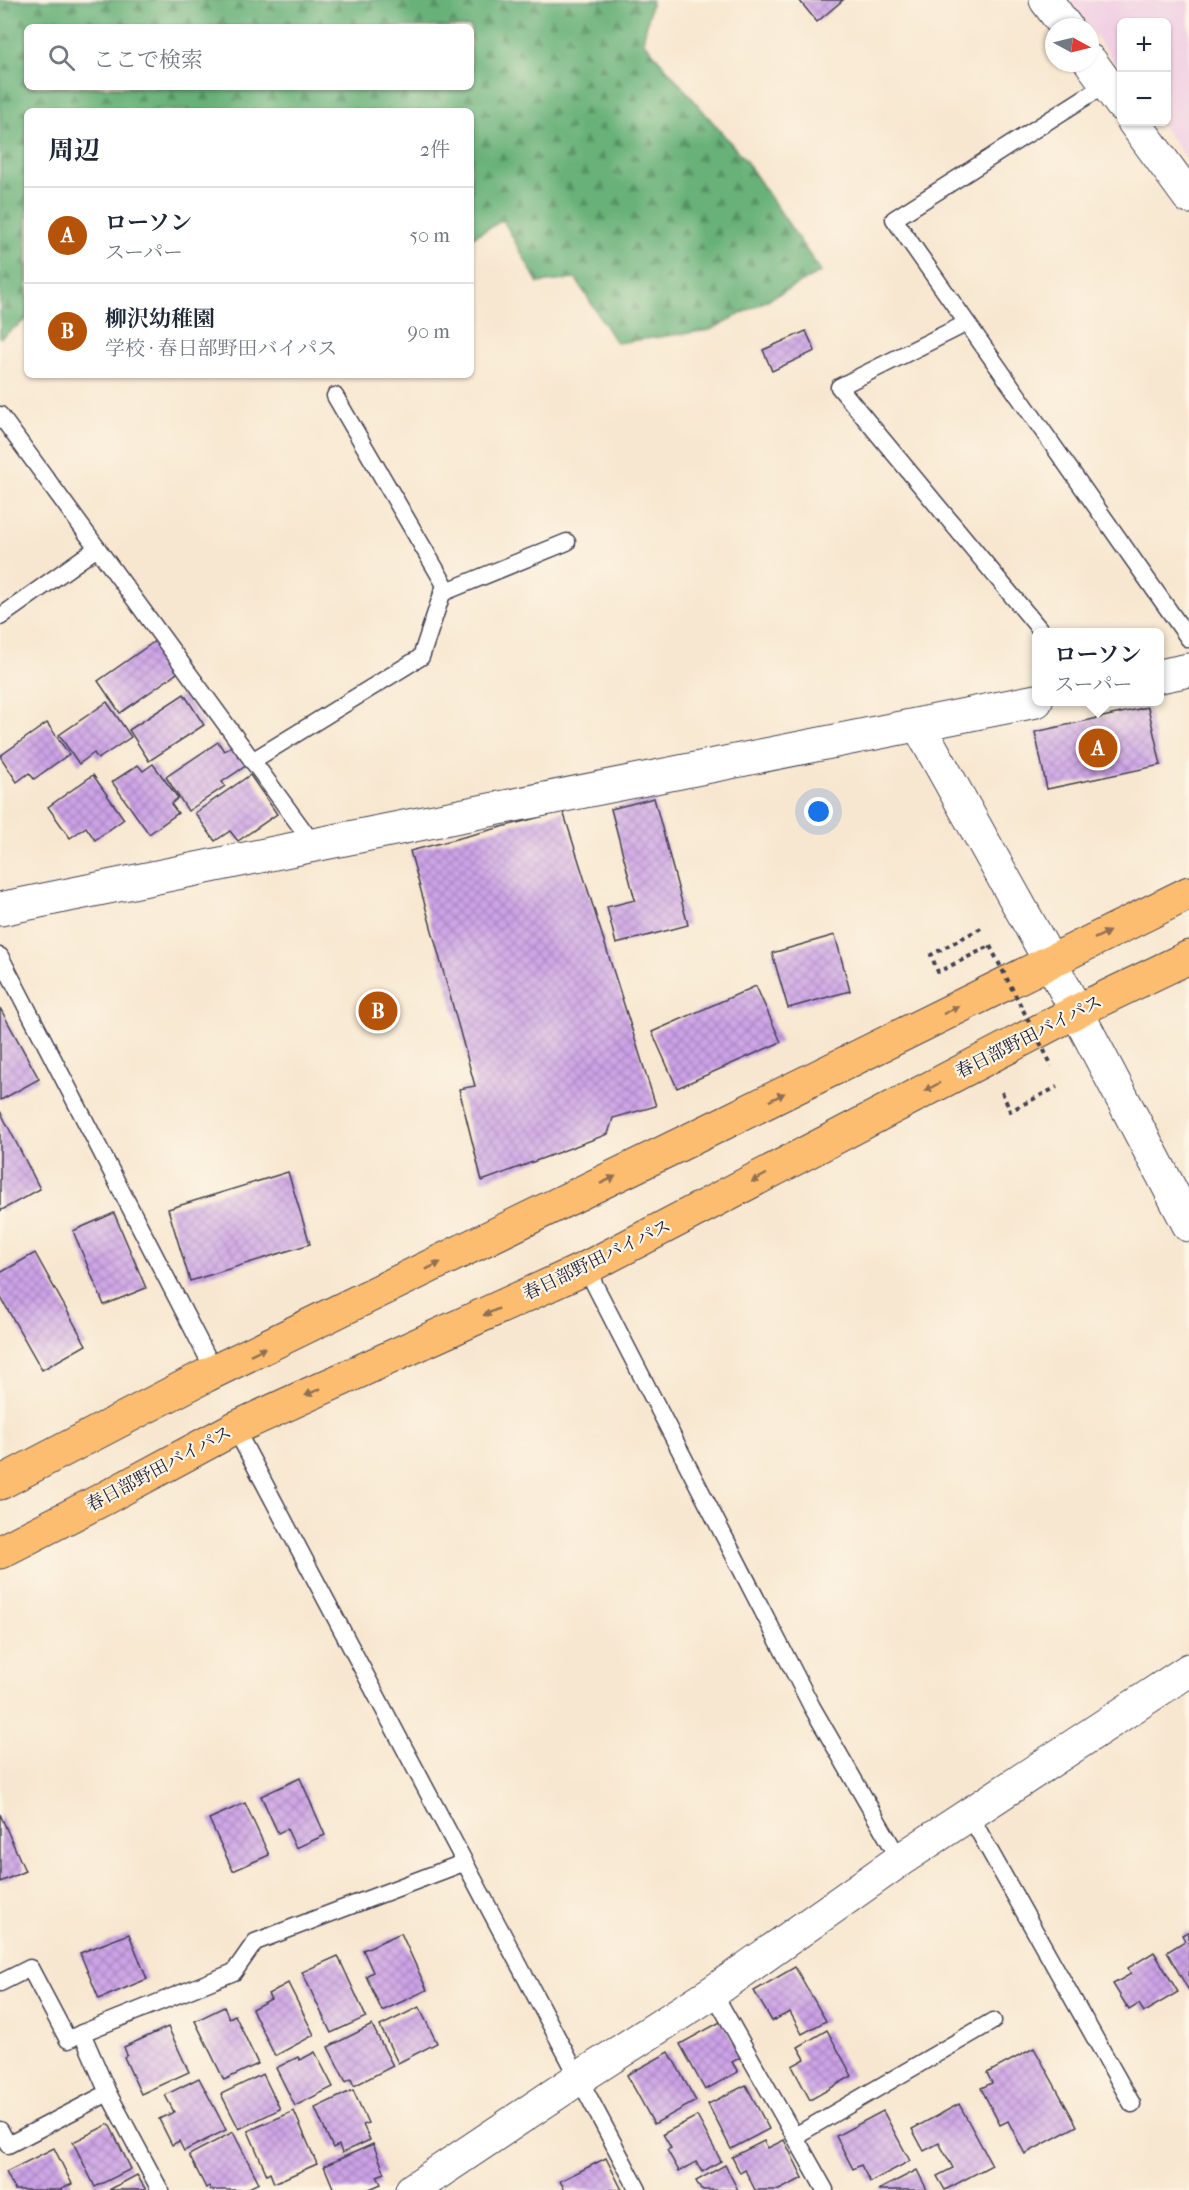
<!DOCTYPE html>
<html lang="ja">
<head>
<meta charset="utf-8">
<style>
  :root { --surface:#fff; --page:#f6f6f7; --text:#1f2937; --muted:#747a83; --line:#e0e1e3; --accent:#b45309 }
  body { margin:0; font-family:"IM FELL French Canon","Noto Serif JP",serif; background:var(--page); color:var(--text) }
  .controls { position:absolute; right:18px; top:18px; display:grid; overflow:hidden; border-radius:9px; box-shadow:0 2px 4px #0004 }
  .controls button { width:54px; height:54px; display:grid; place-items:center; padding:0; border:0; border-bottom:2px solid var(--line); background:var(--surface); color:var(--text); font:30px sans-serif }
  .compass { position:absolute; left:1045px; top:18px; width:54px; height:54px; border-radius:50%; background:var(--surface); box-shadow:0 2px 4px #0004; rotate:97deg }
  .you { position:absolute; left:819px; top:812px; width:21px; height:21px; margin:-15px; border:4px solid #fff; border-radius:50%; background:#1a73e8; box-shadow:0 0 0 9px #1a73e833 }
  .badge { display:grid; place-items:center; width:39px; height:39px; border-radius:50%; background:var(--accent); color:#fff; font-size:20px; font-weight:700 }
  .pin { position:absolute; translate:-50% -50%; border:3px solid #fff; box-shadow:0 2px 6px #0006 }
  .popup { position:absolute; left:1032px; top:628px; width:132px; height:78px; box-sizing:border-box; display:grid; place-content:center; border-radius:9px; background:var(--surface); filter:drop-shadow(0 2px 4px #0005); font-size:20px; white-space:nowrap; color:var(--muted) }
  .popup b { font-size:22px; color:var(--text) }
  .popup::after { content:''; position:absolute; left:50%; top:100%; margin-left:-12px; border:12px solid transparent; border-top-color:var(--surface) }
  .list { margin:0; padding:0; list-style:none }
  h2 { display:flex; justify-content:space-between; align-items:center; height:78px; margin:0; padding:0 24px; font-size:26px }
  h2 small { font-size:20px; font-weight:400; color:var(--muted) }
  .list li { display:grid; grid-template-columns:39px 1fr auto; gap:18px; align-items:center; box-sizing:border-box; height:96px; padding:0 24px; border-top:2px solid var(--line) }
  .list b { display:block; font-size:22px; white-space:nowrap }
  .list p { margin:0; font-size:20px; white-space:nowrap; color:var(--muted) }
  .list em { font-size:20px; font-style:normal; color:var(--muted) }
  .icon { flex:none; width:33px; height:33px; fill:none; stroke:currentColor; stroke-width:2; stroke-linecap:round; stroke-linejoin:round }
  .map { position:relative; flex:none; width:1189px; height:2190px; overflow:hidden }
  .search { position:absolute; background:var(--surface); box-shadow:0 2px 4px #0004; left:24px; top:24px; width:450px; height:66px; display:flex; align-items:center; gap:15px; box-sizing:border-box; padding:0 21px; border-radius:9px; color:var(--muted); font-size:22px }
  .panel { position:absolute; background:var(--surface); box-shadow:0 2px 4px #0004; left:24px; top:108px; width:450px; height:270px; border-radius:9px }
  .map>svg:first-child { display:block }
</style>
</head>
<body>
<div class="map">
<svg width="1189" height="2190" viewBox="0 0 1189 2190">
  <defs>
    <pattern id="forest-firs" width="22" height="20" patternUnits="userSpaceOnUse" patternTransform="scale(1.5)"><rect width="22" height="20" fill="#68b178"/><path d="M5 1l3.5 6h-7zM16 11l3.5 6h-7z" fill="#559064"/></pattern>
    <pattern id="building-cross-hatch" width="8" height="8" patternUnits="userSpaceOnUse" patternTransform="scale(1.5)"><rect width="8" height="8" fill="#cda3e7"/><path d="M0 0l8 8M0 8l8-8" fill="none" stroke="#a684bc"/></pattern>
  </defs>
  <rect width="100%" height="100%" fill="#fcf5e5"/>
  <filter id="ink" filterUnits="userSpaceOnUse"><feTurbulence type="fractalNoise" baseFrequency=".0167" numOctaves="2"/><feDisplacementMap in="SourceGraphic" scale="12" xChannelSelector="R" yChannelSelector="G"/><feConvolveMatrix kernelMatrix="1 2 1 2 8 2 1 2 1" color-interpolation-filters="sRGB"/></filter>
  <filter id="wash" filterUnits="userSpaceOnUse"><feTurbulence type="fractalNoise" baseFrequency=".008" numOctaves="4" result="noise"/><feDisplacementMap in="SourceGraphic" scale="24" xChannelSelector="R" yChannelSelector="G"/><feGaussianBlur stdDeviation="1.35" result="paint"/><feColorMatrix in="noise" values="0 0 0 0 0 0 0 0 0 0 0 0 0 0 0 0 0 1.4 0 .05"/><feComposite in="paint" operator="in"/></filter>
  <g filter="url(#wash)">
    <rect width="100%" height="100%" fill="#f8e7d0"/>
    <!-- built -->
    <path fill="#f1d0e4" d="M 1069,0 L 1189,0 L 1189,162 L 1159,122 L 1166,122 L 1166,22 L 1122,22 L 1121,71 Z"/>
    <!-- forest -->
    <path fill="url(#forest-firs)" stroke="#456a5a" stroke-width="1.5" fill-rule="evenodd" d="M 0,0 L 652,0 L 643,41 L 746,161 L 821,272 L 710,330 L 616,343 L 576,279 L 538,283 L 503,220 L 471,238 L 471,111 L 27,111 L 27,319 L 0,338 ZM 27,27 L 471,27 L 471,87 L 27,87 Z"/>
    <g id="blocks">
      <!-- building -->
      <g fill="url(#building-cross-hatch)">
        <path d="M 799,0 L 843,0 L 817,22 Z"/>
        <path d="M 806,331 L 815,351 L 772,371 L 763,350 Z"/>
        <path d="M 158,639 L 180,671 L 120,713 L 98,681 Z"/>
        <path d="M 184,694 L 204,725 L 149,761 L 129,730 Z"/>
        <path d="M 107,702 L 131,737 L 98,759 L 94,753 L 79,764 L 59,735 Z"/>
        <path d="M 1148,707 L 1161,765 L 1047,789 L 1035,732 Z"/>
        <path d="M 47,723 L 69,754 L 34,779 L 29,773 L 17,782 L 0,756 Z"/>
        <path d="M 218,742 L 224,751 L 233,745 L 247,765 L 222,782 L 225,786 L 188,811 L 166,777 Z"/>
        <path d="M 153,764 L 178,798 L 171,804 L 178,813 L 149,834 L 112,782 L 138,765 L 143,771 Z"/>
        <path d="M 93,775 L 124,819 L 95,840 L 86,827 L 70,838 L 48,807 Z"/>
        <path d="M 250,775 L 277,814 L 238,841 L 230,831 L 215,841 L 195,813 Z"/>
        <path d="M 654,798 L 688,925 L 616,944 L 607,907 L 635,900 L 611,809 Z"/>
        <path d="M 563,811 L 656,1106 L 613,1118 L 608,1134 L 482,1181 L 459,1089 L 475,1086 L 410,851 Z"/>
        <path d="M 835,935 L 850,991 L 788,1008 L 772,953 Z"/>
        <path d="M 756,986 L 781,1042 L 677,1088 L 652,1032 Z"/>
        <path d="M 0,1008 L 39,1079 L 1,1100 L 0,1098 Z"/>
        <path d="M 0,1111 L 40,1189 L 0,1211 Z"/>
        <path d="M 288,1172 L 310,1244 L 190,1281 L 168,1209 Z"/>
        <path d="M 114,1213 L 146,1288 L 104,1305 L 73,1231 Z"/>
        <path d="M 35,1253 L 86,1345 L 42,1370 L 0,1296 L 0,1273 Z"/>
        <path d="M 300,1778 L 325,1835 L 296,1848 L 287,1829 L 278,1833 L 261,1796 Z"/>
        <path d="M 245,1803 L 269,1855 L 233,1871 L 209,1819 Z"/>
        <path d="M 0,1814 L 25,1871 L 0,1882 Z"/>
        <path d="M 1189,1931 L 1189,1991 L 1167,1952 L 1185,1941 L 1182,1935 Z"/>
        <path d="M 401,1933 L 427,1990 L 382,2011 L 366,1976 L 373,1972 L 363,1950 Z"/>
        <path d="M 129,1934 L 147,1979 L 99,1999 L 80,1953 Z"/>
        <path d="M 1154,1952 L 1178,1992 L 1144,2012 L 1139,2004 L 1129,2010 L 1113,1984 L 1131,1974 L 1128,1968 Z"/>
        <path d="M 338,1956 L 366,2017 L 331,2033 L 302,1972 Z"/>
        <path d="M 795,1967 L 826,2021 L 802,2034 L 790,2012 L 772,2021 L 754,1991 Z"/>
        <path d="M 288,1983 L 314,2035 L 275,2056 L 252,2009 L 271,1999 L 268,1994 Z"/>
        <path d="M 224,2007 L 229,2018 L 235,2015 L 258,2064 L 224,2080 L 195,2021 Z"/>
        <path d="M 419,2007 L 437,2043 L 398,2063 L 380,2026 Z"/>
        <path d="M 722,2021 L 741,2057 L 732,2062 L 738,2072 L 705,2090 L 680,2044 Z"/>
        <path d="M 372,2025 L 393,2066 L 354,2086 L 351,2079 L 346,2082 L 328,2047 Z"/>
        <path d="M 168,2027 L 189,2072 L 141,2094 L 124,2057 L 127,2055 L 124,2047 Z"/>
        <path d="M 827,2030 L 852,2076 L 810,2100 L 792,2066 L 805,2059 L 798,2047 Z"/>
        <path d="M 1034,2048 L 1077,2126 L 1025,2154 L 1008,2121 L 1000,2125 L 981,2088 L 992,2083 L 987,2073 Z"/>
        <path d="M 315,2052 L 333,2087 L 295,2106 L 276,2068 L 298,2057 L 300,2060 Z"/>
        <path d="M 669,2052 L 696,2101 L 654,2124 L 627,2075 Z"/>
        <path d="M 263,2074 L 280,2109 L 239,2129 L 221,2094 Z"/>
        <path d="M 199,2078 L 226,2130 L 184,2151 L 179,2141 L 172,2145 L 159,2119 L 174,2112 L 165,2095 Z"/>
        <path d="M 746,2085 L 769,2129 L 731,2149 L 708,2104 Z"/>
        <path d="M 353,2090 L 368,2123 L 363,2125 L 370,2140 L 342,2153 L 339,2145 L 333,2148 L 315,2108 Z"/>
        <path d="M 959,2104 L 992,2165 L 945,2190 L 937,2176 L 953,2168 L 939,2143 L 924,2151 L 912,2129 Z"/>
        <path d="M 294,2111 L 317,2164 L 274,2183 L 270,2173 L 267,2175 L 248,2131 Z"/>
        <path d="M 883,2111 L 910,2161 L 870,2182 L 861,2165 L 853,2169 L 836,2136 Z"/>
        <path d="M 697,2116 L 721,2161 L 702,2172 L 696,2162 L 679,2171 L 667,2150 L 671,2148 L 663,2134 Z"/>
        <path d="M 109,2124 L 131,2169 L 95,2187 L 73,2142 Z"/>
        <path d="M 233,2132 L 259,2183 L 245,2190 L 211,2190 L 209,2186 L 206,2188 L 189,2155 Z"/>
        <path d="M 784,2140 L 803,2178 L 779,2190 L 755,2190 L 745,2170 L 740,2173 L 732,2157 L 764,2141 L 768,2148 Z"/>
        <path d="M 373,2144 L 385,2173 L 377,2176 L 381,2184 L 367,2190 L 334,2190 L 324,2166 Z"/>
        <path d="M 54,2148 L 72,2184 L 60,2190 L 15,2190 L 6,2172 Z"/>
        <path d="M 606,2158 L 622,2190 L 565,2190 L 560,2181 Z"/>
        <path d="M 725,2165 L 738,2190 L 701,2190 L 696,2181 Z"/>
        <path d="M 917,2170 L 927,2190 L 878,2190 Z"/>
        <path d="M 137,2175 L 146,2190 L 109,2190 Z"/>
      </g>
    </g>
  </g>
  <g filter="url(#ink)">
    <use href="#blocks" fill-opacity="0" stroke="#424051" stroke-width="1.5"/>
    <g fill="none" stroke-linecap="round" stroke-linejoin="round">
      <!-- service casing -->
      <g stroke="#424051" stroke-width="19">
        <g id="service">
          <path d="M 1106,84 L 894,219 L 1189,639"/>
          <path d="M 967,323 L 839,387 L 1042,632"/>
          <path d="M 0,415 L 314,845"/>
          <path d="M 442,593 L 567,542"/>
          <path d="M 0,617 L 97,548"/>
          <path d="M 252,761 L 421,657 L 445,585 L 335,396"/>
          <path d="M 0,956 L 215,1372"/>
          <path d="M 586,1268 L 812,1707 L 900,1860"/>
          <path d="M 235,1428 L 638,2190"/>
          <path d="M 969,1814 L 1132,2104"/>
          <path d="M 0,1983 L 30,1968 L 68,2040 L 82,2033"/>
          <path d="M 713,1992 L 825,2190"/>
          <path d="M 0,2130 L 8,2145 L 108,2093"/>
          <path d="M 795,2136 L 993,2021"/>
          <path d="M 160,2190 L 108,2093 L 82,2033 L 234,1972 L 255,1942 L 463,1863"/>
        </g>
      </g>
      <!-- minor casing -->
      <g stroke="#424051" stroke-width="35">
        <g id="minor">
          <path d="M 1046,0 L 1066,27"/>
          <path d="M 1090,61 L 1122,105"/>
          <path d="M 1134,122 L 1189,197"/>
          <path d="M 919,726 L 1050,961 L 1189,1225"/>
          <path d="M 412,2190 L 579,2078 L 713,1992 L 900,1860 L 1189,1670"/>
        </g>
      </g>
      <!-- tertiary casing -->
      <g stroke="#424051" stroke-width="35">
        <g id="tertiary">
          <path d="M 1160,676 L 1189,670"/>
          <path d="M 0,909 L 314,845 L 1036,701"/>
        </g>
      </g>
      <!-- trunk casing -->
      <g stroke="#424051" stroke-width="35">
        <g id="trunk">
          <path d="M 0,1483 L 205,1376 L 724,1123 L 1189,893"/>
          <path d="M 0,1552 L 107,1497 L 235,1428 L 586,1268 L 1077,1011 L 1189,957"/>
        </g>
      </g>
      <!-- path -->
      <g stroke="#424051" stroke-width="4" stroke-dasharray="4.5 4.5" stroke-linecap="butt">
        <path d="M 981,928 L 931,955 L 938,972 L 990,946"/>
        <path d="M 1002,1092 L 1010,1111 L 1057,1087"/>
      </g>
      <!-- service -->
      <use href="#service" stroke="#fff" stroke-width="16"/>
      <!-- minor -->
      <use href="#minor" stroke="#fff" stroke-width="33"/>
      <!-- tertiary -->
      <use href="#tertiary" stroke="#fff" stroke-width="33"/>
      <!-- trunk -->
      <use href="#trunk" stroke="#fcbd6f" stroke-width="33"/>
      <!-- path-bridge -->
      <path stroke="#424051" stroke-width="4" stroke-dasharray="4.5 4.5" stroke-linecap="butt" d="M 990,946 L 1052,1066"/>
    </g>
    <!-- one-way arrows -->
    <defs><path id="oneway-solid" d="M-6-.8H1V-3.2L6.5 0L1 3.2V.8H-6Z" transform="scale(1.5)"/></defs>
    <g fill="#8f7055">
      <use href="#oneway-solid" transform="translate(1102 935) rotate(-26)"/>
      <use href="#oneway-solid" transform="translate(951 1010) rotate(-27)"/>
      <use href="#oneway-solid" transform="translate(932 1087) rotate(152)"/>
      <use href="#oneway-solid" transform="translate(777 1097) rotate(-27)"/>
      <use href="#oneway-solid" transform="translate(759 1178) rotate(152)"/>
      <use href="#oneway-solid" transform="translate(608 1180) rotate(-26)"/>
      <use href="#oneway-solid" transform="translate(433 1266) rotate(-26)"/>
      <use href="#oneway-solid" transform="translate(491 1312) rotate(156)"/>
      <use href="#oneway-solid" transform="translate(258 1351) rotate(-26)"/>
      <use href="#oneway-solid" transform="translate(313 1392) rotate(156)"/>
    </g>
  </g>
  <g text-anchor="middle" dominant-baseline="central" stroke-width="4.5" stroke-linejoin="round" paint-order="stroke">
    <!-- street labels -->
    <g font-size="18" fill="#22223b" stroke="#fcf5e5">
      <text transform="translate(1029 1037) rotate(-27)">春日部野田バイパス</text>
      <text transform="translate(597 1260) rotate(-26)">春日部野田バイパス</text>
      <text transform="translate(159 1469) rotate(-28)">春日部野田バイパス</text>
    </g>
  </g>
</svg>
<div class="controls">
<button>+</button>
<button>−</button>
</div>
<svg class="compass" viewBox="-18 -18 36 36"><path d="M0-13l5 13h-10z" fill="#e53935"/><path d="M0 13l5-13h-10z" fill="#747a83"/></svg>
<div class="you"></div>
<div class="pin badge" style="left:1098px;top:748px">A</div>
<div class="popup"><b>ローソン</b>スーパー</div>
<div class="pin badge" style="left:378px;top:1011px">B</div>
<div class="search"><svg class="icon" aria-label="search" viewBox="0 0 24 24"><circle cx="10" cy="10" r="6"/><path d="M15 15l6 6"/></svg>ここで検索</div>
<section class="panel">
<h2>周辺<small>2件</small></h2>
<ul class="list">
<li><span class="badge">A</span><div><b>ローソン</b><p>スーパー</p></div><em>50 m</em></li>
<li><span class="badge">B</span><div><b>柳沢幼稚園</b><p>学校 · 春日部野田バイパス</p></div><em>90 m</em></li>
</ul>
</section>
</div>
</body>
</html>
